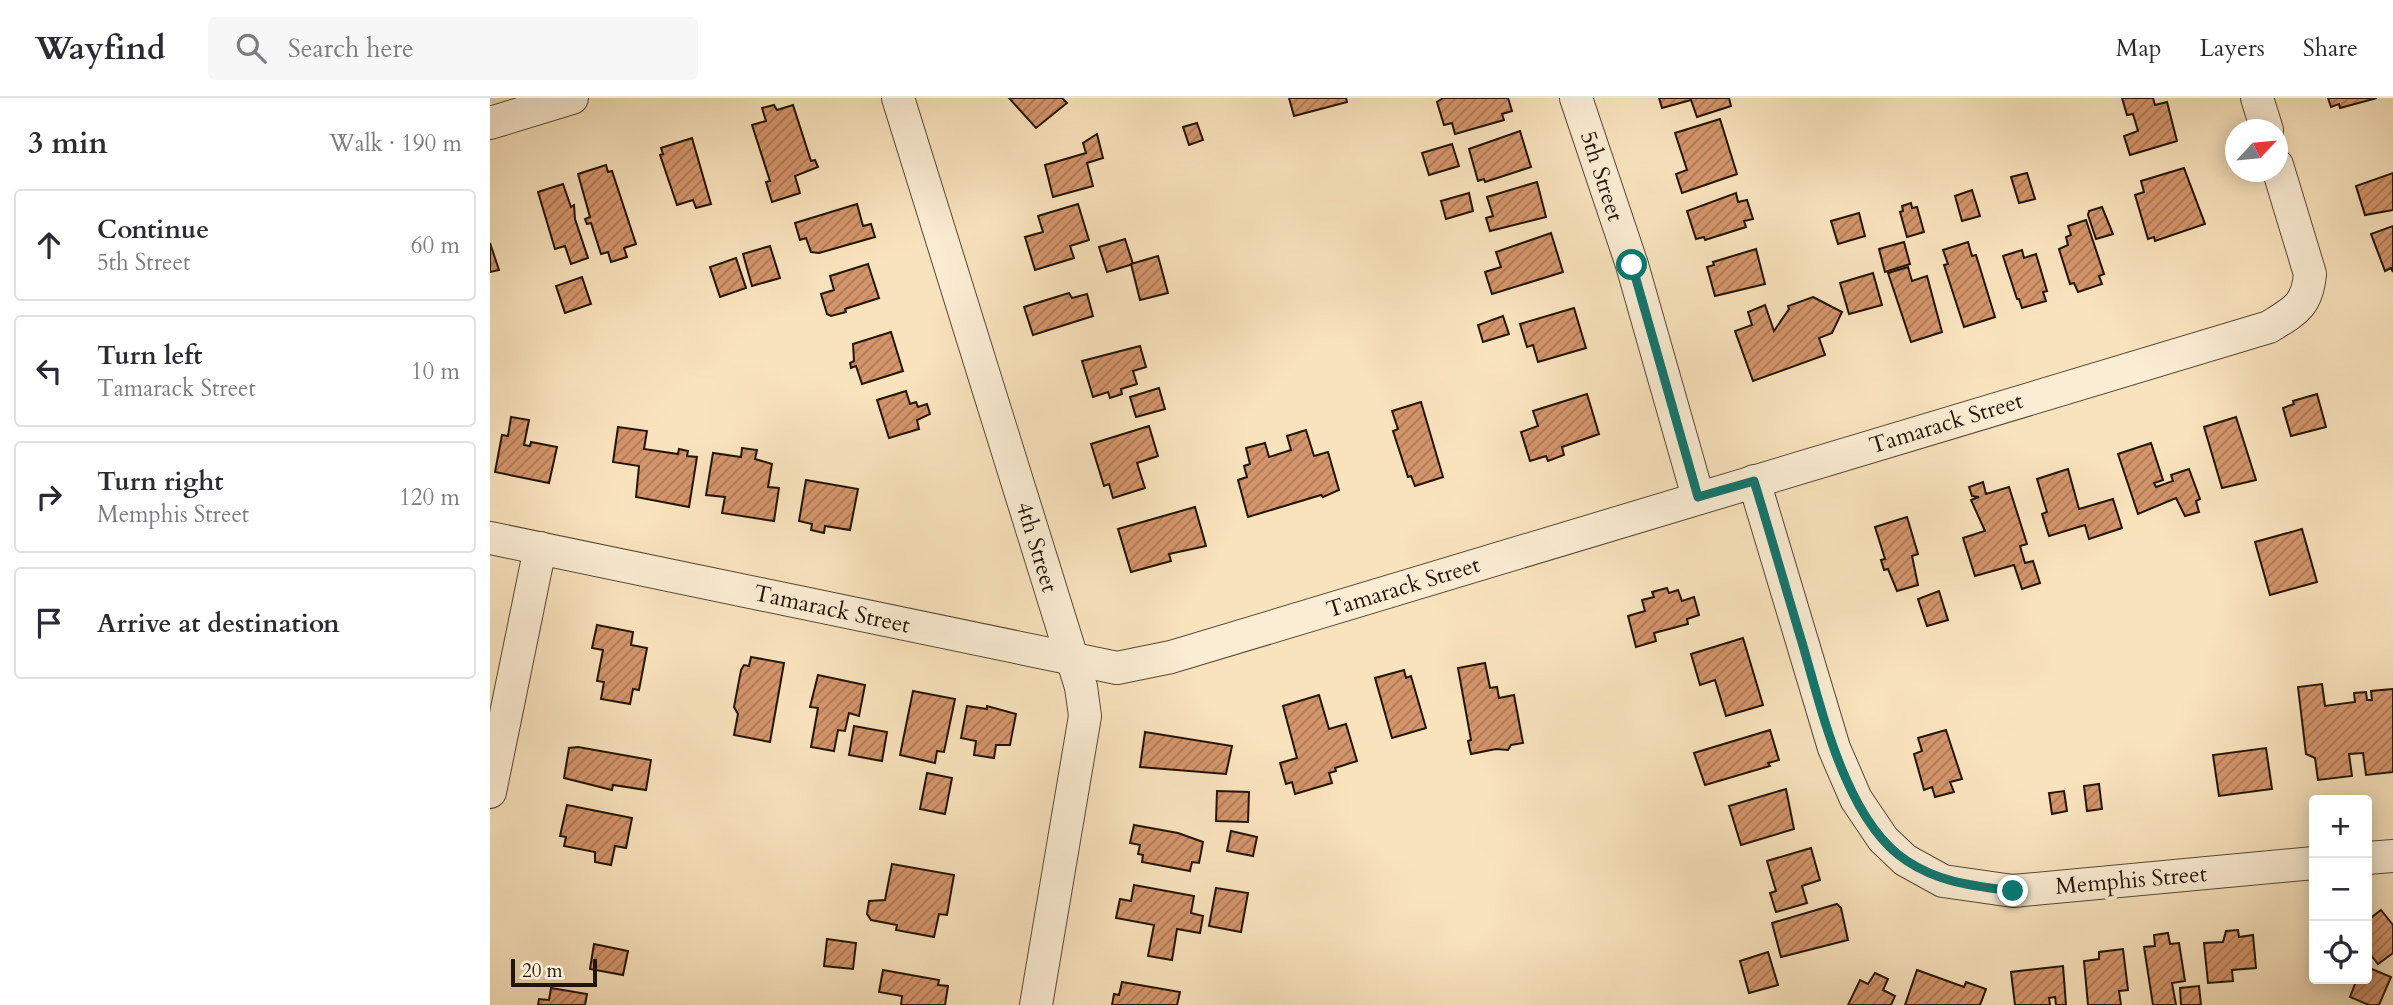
<!DOCTYPE html>
<html lang="en">
<head>
<meta charset="utf-8">
<style>
  :root { --surface:#fff; --page:#f7f7f7; --text:#2b2b33; --muted:#7c7c81; --line:#e1e1e2 }
  body { margin:0; font-family:Cardo,serif; background:var(--page); color:var(--text) }
  .controls { position:absolute; right:21px; bottom:21px; display:grid; overflow:hidden; border-radius:7px; box-shadow:0 4px 18px #0003 }
  .controls button { width:63px; height:63px; display:grid; place-items:center; padding:0; border:0; border-bottom:2px solid var(--line); background:var(--surface); color:var(--text); font:35px sans-serif }
  .compass { position:absolute; left:1735px; top:21px; width:63px; height:63px; border-radius:50%; background:var(--surface); box-shadow:0 4px 18px #0003; rotate:64deg }
  .scale { position:absolute; left:21px; bottom:18px; width:86px; box-sizing:border-box; padding-left:7px; border:4px solid #221407; border-top:0; font-size:19px; line-height:24px; white-space:nowrap; color:#221407; -webkit-text-stroke:5px #fbedd4; paint-order:stroke }
  .stop { position:absolute; width:21px; height:21px; margin:-16px; border:5px solid #0f766e; border-radius:50%; background:#fff }
  .stop.end { background:#0f766e; border-color:#fff; box-shadow:0 2px 7px #0008 }
  .list { margin:0; padding:0; list-style:none }
  h2 { display:flex; justify-content:space-between; align-items:center; height:91px; margin:0; padding:0 28px; font-size:30px }
  h2 small { font-size:23px; font-weight:400; color:var(--muted) }
  .list li { display:grid; grid-template-columns:46px 1fr auto; gap:21px; align-items:center; box-sizing:border-box; height:112px; margin:0 14px 14px; padding:0 14px; border:2px solid var(--line); border-radius:7px }
  .list b { display:block; font-size:26px; white-space:nowrap }
  .list p { margin:0; font-size:23px; white-space:nowrap; color:var(--muted) }
  .list em { font-size:23px; font-style:normal; color:var(--muted) }
  .icon { flex:none; width:38px; height:38px; fill:none; stroke:currentColor; stroke-width:2; stroke-linecap:round; stroke-linejoin:round }
  .map { position:relative; flex:none; width:1903px; height:907px; overflow:hidden }
  header { display:flex; align-items:center; gap:42px; box-sizing:border-box; height:98px; padding:0 35px; background:var(--surface); border-bottom:2px solid var(--line) }
  header strong { font-size:33px }
  nav { display:flex; gap:38px; margin-inline-start:auto; font-size:24px }
  .search { width:490px; height:63px; background:var(--page); display:flex; align-items:center; gap:18px; box-sizing:border-box; padding:0 24px; border-radius:7px; color:var(--muted); font-size:26px }
  main { display:flex }
  aside { flex:1; background:var(--surface) }
  .map>svg:first-child { display:block }
</style>
</head>
<body>
<header>
<strong>Wayfind</strong>
<div class="search"><svg class="icon" aria-label="search" viewBox="0 0 24 24"><circle cx="10" cy="10" r="6"/><path d="M15 15l6 6"/></svg>Search here</div>
<nav><a>Map</a><a>Layers</a><a>Share</a></nav>
</header>
<main>
<aside>
<h2>3 min<small>Walk · 190 m</small></h2>
<ul class="list">
<li><svg class="icon" aria-label="ahead" viewBox="0 0 24 24"><path d="M12 20V5M6 11l6-6 6 6"/></svg><div><b>Continue</b><p>5th Street</p></div><em>60 m</em></li>
<li><svg class="icon" aria-label="left" viewBox="0 0 24 24"><path d="M17 20v-9H6M10 6l-5 5 5 5"/></svg><div><b>Turn left</b><p>Tamarack Street</p></div><em>10 m</em></li>
<li><svg class="icon" aria-label="right" viewBox="0 0 24 24"><path d="M7 20v-9h11M14 6l5 5-5 5"/></svg><div><b>Turn right</b><p>Memphis Street</p></div><em>120 m</em></li>
<li><svg class="icon" aria-label="arrive" viewBox="0 0 24 24"><path d="M6 21V4h12l-3 4 3 4H6"/></svg><div><b>Arrive at destination</b></div></li>
</ul>
</aside>
<div class="map">
<svg width="1903" height="907" viewBox="0 0 1903 907">
  <defs>
    <pattern id="building-hatch" width="6" height="6" patternUnits="userSpaceOnUse" patternTransform="scale(1.75)"><rect width="6" height="6" fill="#d4956b"/><path d="M-1 1l2-2M0 6l6-6M5 7l2-2" fill="none" stroke="#ac7856"/></pattern>
  </defs>
  <rect width="100%" height="100%" fill="#f9e3bd"/>
  <filter id="stains"><feTurbulence type="fractalNoise" baseFrequency=".00286" numOctaves="4"/><feColorMatrix values="0 0 0 0 .2 0 0 0 0 .09 0 0 0 0 .02 0 0 0 .5 -.17"/></filter>
  <radialGradient id="worn" r=".72"><stop offset=".6" stop-color="#630" stop-opacity="0"/><stop offset="1" stop-color="#630" stop-opacity=".3"/></radialGradient>
  <!-- building -->
  <g fill="url(#building-hatch)" stroke="#221407" stroke-width="2">
    <path d="M 519,0 L 572,0 L 577,5 L 546,30 Z"/>
    <path d="M 799,0 L 856,0 L 857,4 L 804,18 Z"/>
    <path d="M 953,0 L 1018,0 L 1022,13 L 1012,16 L 1014,22 L 965,36 L 962,25 L 954,27 L 947,4 Z"/>
    <path d="M 1169,0 L 1239,0 L 1241,8 L 1207,19 L 1201,2 L 1172,10 Z"/>
    <path d="M 1632,0 L 1663,0 L 1665,7 L 1677,4 L 1687,43 L 1640,57 L 1634,38 L 1648,33 L 1643,16 L 1637,17 Z"/>
    <path d="M 1838,0 L 1887,0 L 1850,10 L 1849,6 L 1841,9 Z"/>
    <path d="M 284,7 L 287,12 L 303,7 L 321,63 L 325,62 L 328,69 L 305,78 L 310,95 L 282,104 L 276,84 L 280,83 L 262,27 L 276,23 L 272,10 Z"/>
    <path d="M 1230,21 L 1247,76 L 1192,95 L 1186,76 L 1197,72 L 1185,35 Z"/>
    <path d="M 707,25 L 713,42 L 699,47 L 693,29 Z"/>
    <path d="M 1030,33 L 1041,69 L 995,84 L 994,81 L 988,83 L 979,51 Z"/>
    <path d="M 607,36 L 613,60 L 597,65 L 603,88 L 563,99 L 555,67 L 596,55 L 593,45 Z"/>
    <path d="M 202,40 L 221,106 L 206,110 L 203,102 L 187,107 L 170,57 L 173,56 L 171,50 Z"/>
    <path d="M 962,46 L 969,68 L 939,77 L 932,55 Z"/>
    <path d="M 116,67 L 118,74 L 122,73 L 146,146 L 134,150 L 137,159 L 121,164 L 118,154 L 111,156 L 101,125 L 97,126 L 95,121 L 100,119 L 88,76 Z"/>
    <path d="M 1694,70 L 1715,126 L 1665,143 L 1664,139 L 1658,141 L 1645,97 L 1654,94 L 1651,83 Z"/>
    <path d="M 1537,75 L 1545,101 L 1529,105 L 1521,79 Z"/>
    <path d="M 1903,75 L 1903,112 L 1875,117 L 1866,88 Z"/>
    <path d="M 1047,84 L 1056,119 L 1000,133 L 996,120 L 1003,118 L 997,99 Z"/>
    <path d="M 73,86 L 81,109 L 84,107 L 85,121 L 98,160 L 81,166 L 75,148 L 65,151 L 48,94 Z"/>
    <path d="M 1482,92 L 1490,118 L 1472,123 L 1465,98 Z"/>
    <path d="M 979,95 L 983,113 L 956,121 L 951,103 Z"/>
    <path d="M 1246,95 L 1248,104 L 1257,102 L 1263,121 L 1254,123 L 1256,129 L 1215,142 L 1214,139 L 1206,141 L 1197,113 Z"/>
    <path d="M 1421,105 L 1422,110 L 1427,109 L 1434,134 L 1417,139 L 1410,114 L 1413,113 L 1412,108 Z"/>
    <path d="M 367,106 L 373,128 L 381,126 L 385,139 L 329,155 L 321,154 L 316,140 L 310,142 L 305,125 Z"/>
    <path d="M 588,106 L 599,142 L 580,148 L 584,160 L 545,172 L 535,139 L 553,134 L 548,118 Z"/>
    <path d="M 1612,109 L 1623,136 L 1606,141 L 1598,117 L 1599,113 Z"/>
    <path d="M 1369,115 L 1375,138 L 1348,146 L 1341,123 Z"/>
    <path d="M 1596,122 L 1614,176 L 1609,178 L 1612,186 L 1588,194 L 1584,185 L 1580,186 L 1569,151 L 1578,147 L 1576,139 L 1581,137 L 1578,128 Z"/>
    <path d="M 1903,128 L 1903,174 L 1901,170 L 1895,173 L 1881,136 Z"/>
    <path d="M 1061,135 L 1073,174 L 1002,196 L 995,174 L 1011,169 L 1006,154 Z"/>
    <path d="M 635,141 L 643,166 L 617,174 L 609,149 Z"/>
    <path d="M 1414,144 L 1420,166 L 1395,174 L 1389,151 Z"/>
    <path d="M 1478,144 L 1482,158 L 1486,157 L 1505,219 L 1474,229 L 1454,167 L 1458,166 L 1453,152 Z"/>
    <path d="M 0,145 L 9,172 L 0,174 Z"/>
    <path d="M 280,148 L 290,180 L 262,188 L 253,156 Z"/>
    <path d="M 1266,151 L 1275,186 L 1225,198 L 1217,169 L 1224,167 L 1223,164 Z"/>
    <path d="M 1532,152 L 1534,160 L 1546,156 L 1557,193 L 1553,194 L 1556,203 L 1532,210 L 1529,201 L 1527,201 L 1513,158 Z"/>
    <path d="M 668,158 L 678,195 L 650,202 L 641,166 Z"/>
    <path d="M 246,160 L 256,190 L 230,199 L 220,169 Z"/>
    <path d="M 378,166 L 389,200 L 355,211 L 356,214 L 341,218 L 337,216 L 331,196 L 344,192 L 340,178 Z"/>
    <path d="M 1418,169 L 1422,183 L 1437,178 L 1452,234 L 1421,244 L 1398,175 Z"/>
    <path d="M 1383,175 L 1392,207 L 1359,216 L 1350,185 Z"/>
    <path d="M 92,179 L 101,206 L 75,215 L 66,188 Z"/>
    <path d="M 579,195 L 582,200 L 597,196 L 603,218 L 543,237 L 534,209 Z"/>
    <path d="M 1323,199 L 1352,214 L 1342,235 L 1329,240 L 1335,257 L 1263,283 L 1245,233 L 1262,227 L 1258,214 L 1275,207 L 1284,233 L 1299,211 L 1298,208 Z"/>
    <path d="M 1084,210 L 1096,250 L 1048,264 L 1043,247 L 1037,249 L 1030,226 Z"/>
    <path d="M 1013,218 L 1019,236 L 993,244 L 988,227 Z"/>
    <path d="M 401,234 L 413,273 L 372,286 L 366,268 L 361,270 L 360,265 L 364,263 L 363,246 Z"/>
    <path d="M 650,248 L 656,269 L 643,273 L 647,286 L 631,291 L 632,296 L 620,300 L 618,294 L 603,299 L 592,263 Z"/>
    <path d="M 669,290 L 675,311 L 646,319 L 640,299 Z"/>
    <path d="M 416,293 L 420,306 L 426,304 L 428,309 L 437,306 L 440,316 L 427,322 L 429,331 L 399,340 L 387,302 Z"/>
    <path d="M 1097,296 L 1109,336 L 1072,349 L 1074,357 L 1058,363 L 1056,358 L 1040,363 L 1031,334 L 1048,328 L 1043,313 Z"/>
    <path d="M 1827,296 L 1836,329 L 1801,338 L 1793,310 L 1804,306 L 1803,303 Z"/>
    <path d="M 931,304 L 953,379 L 925,388 L 921,378 L 918,379 L 903,333 L 908,331 L 902,313 Z"/>
    <path d="M 21,319 L 39,322 L 34,347 L 40,348 L 41,344 L 67,349 L 59,385 L 5,374 L 12,337 L 18,338 Z"/>
    <path d="M 1746,319 L 1766,382 L 1732,390 L 1714,329 Z"/>
    <path d="M 659,328 L 668,358 L 647,365 L 655,390 L 623,400 L 619,386 L 614,388 L 601,346 Z"/>
    <path d="M 128,329 L 157,333 L 154,351 L 188,356 L 189,351 L 198,353 L 197,358 L 207,359 L 199,409 L 146,399 L 149,368 L 123,364 Z"/>
    <path d="M 816,332 L 824,358 L 838,354 L 849,392 L 833,399 L 831,397 L 758,419 L 748,382 L 757,379 L 754,368 L 760,366 L 756,350 L 775,345 L 779,359 L 801,352 L 797,338 Z"/>
    <path d="M 1661,345 L 1673,382 L 1664,385 L 1666,389 L 1683,383 L 1681,377 L 1699,371 L 1710,401 L 1706,403 L 1709,414 L 1695,418 L 1686,400 L 1648,416 L 1628,356 Z"/>
    <path d="M 252,350 L 267,352 L 265,361 L 282,366 L 278,389 L 289,390 L 284,423 L 232,415 L 235,399 L 216,397 L 223,355 L 251,359 Z"/>
    <path d="M 1578,371 L 1589,411 L 1623,401 L 1632,430 L 1599,441 L 1595,427 L 1559,438 L 1552,416 L 1557,414 L 1547,381 Z"/>
    <path d="M 316,382 L 368,391 L 360,432 L 335,428 L 334,435 L 321,432 L 322,426 L 309,423 Z"/>
    <path d="M 1493,384 L 1496,396 L 1519,389 L 1537,446 L 1530,448 L 1535,465 L 1543,463 L 1550,485 L 1532,491 L 1524,467 L 1485,478 L 1473,440 L 1495,433 L 1481,402 L 1489,399 L 1482,398 L 1479,389 Z"/>
    <path d="M 705,409 L 716,448 L 679,456 L 681,463 L 641,474 L 628,431 Z"/>
    <path d="M 1417,419 L 1428,456 L 1422,458 L 1428,487 L 1407,493 L 1398,471 L 1394,472 L 1391,462 L 1395,461 L 1385,429 Z"/>
    <path d="M 1812,431 L 1827,484 L 1780,497 L 1765,444 Z"/>
    <path d="M 1177,490 L 1179,495 L 1188,492 L 1192,503 L 1204,499 L 1209,517 L 1197,521 L 1198,526 L 1164,535 L 1166,543 L 1146,549 L 1138,518 L 1155,513 L 1152,502 L 1164,499 L 1162,494 Z"/>
    <path d="M 1449,493 L 1458,522 L 1437,528 L 1428,501 Z"/>
    <path d="M 107,527 L 143,534 L 141,547 L 157,550 L 149,592 L 143,591 L 140,606 L 111,601 L 114,584 L 107,583 L 113,552 L 102,550 Z"/>
    <path d="M 1253,540 L 1273,607 L 1236,618 L 1225,582 L 1210,587 L 1201,556 Z"/>
    <path d="M 261,559 L 294,565 L 280,644 L 244,637 L 248,616 L 244,609 L 251,572 L 254,567 L 259,568 Z"/>
    <path d="M 995,565 L 1000,590 L 1007,589 L 1009,600 L 1024,597 L 1033,645 L 1021,647 L 1018,652 L 1006,651 L 981,656 L 978,643 L 981,642 L 968,570 Z"/>
    <path d="M 914,572 L 916,580 L 921,578 L 936,630 L 902,640 L 885,580 Z"/>
    <path d="M 328,577 L 375,587 L 369,618 L 359,615 L 355,633 L 348,632 L 344,653 L 321,649 L 328,610 L 320,609 Z"/>
    <path d="M 1832,586 L 1835,608 L 1865,604 L 1864,595 L 1876,594 L 1877,602 L 1882,602 L 1881,593 L 1903,591 L 1903,674 L 1876,677 L 1873,655 L 1859,656 L 1862,678 L 1828,682 L 1825,660 L 1816,656 L 1808,589 Z"/>
    <path d="M 423,593 L 465,601 L 454,654 L 447,653 L 445,665 L 410,657 Z"/>
    <path d="M 829,597 L 839,631 L 856,626 L 867,663 L 845,670 L 846,673 L 839,675 L 842,685 L 805,696 L 802,684 L 796,686 L 790,665 L 807,660 L 793,608 Z"/>
    <path d="M 477,608 L 497,611 L 497,608 L 526,616 L 520,647 L 506,647 L 504,660 L 484,657 L 486,643 L 471,640 Z"/>
    <path d="M 364,628 L 397,634 L 392,663 L 359,657 Z"/>
    <path d="M 1280,632 L 1289,662 L 1278,665 L 1280,668 L 1215,687 L 1204,655 Z"/>
    <path d="M 1456,632 L 1472,681 L 1460,684 L 1464,694 L 1445,699 L 1442,689 L 1434,692 L 1424,656 L 1432,653 L 1428,640 Z"/>
    <path d="M 655,634 L 742,648 L 736,676 L 650,669 Z"/>
    <path d="M 88,649 L 161,662 L 156,692 L 123,687 L 122,692 L 74,680 L 79,650 Z"/>
    <path d="M 1776,650 L 1782,691 L 1729,698 L 1723,657 Z"/>
    <path d="M 437,675 L 462,680 L 455,716 L 430,711 Z"/>
    <path d="M 1609,686 L 1612,711 L 1597,713 L 1594,688 Z"/>
    <path d="M 1296,691 L 1304,731 L 1251,747 L 1239,708 Z"/>
    <path d="M 727,693 L 759,694 L 758,724 L 726,723 Z"/>
    <path d="M 1574,693 L 1577,713 L 1562,716 L 1559,695 Z"/>
    <path d="M 77,707 L 142,720 L 136,750 L 125,748 L 121,767 L 105,764 L 105,754 L 74,748 L 76,739 L 70,738 Z"/>
    <path d="M 644,727 L 688,735 L 713,744 L 709,765 L 702,764 L 700,773 L 652,764 L 653,757 L 648,756 L 650,747 L 640,745 Z"/>
    <path d="M 741,733 L 767,739 L 763,758 L 737,753 Z"/>
    <path d="M 1321,750 L 1330,782 L 1312,788 L 1317,805 L 1286,814 L 1280,795 L 1286,793 L 1277,763 Z"/>
    <path d="M 402,766 L 464,777 L 457,817 L 449,816 L 444,839 L 406,832 L 407,827 L 381,822 L 377,816 L 379,803 L 395,802 Z"/>
    <path d="M 644,787 L 704,798 L 701,815 L 713,818 L 710,835 L 687,831 L 682,862 L 658,858 L 664,827 L 626,820 L 630,801 L 641,803 Z"/>
    <path d="M 726,790 L 758,795 L 751,834 L 719,828 Z"/>
    <path d="M 1347,806 L 1351,810 L 1358,842 L 1291,859 L 1282,825 Z"/>
    <path d="M 1891,812 L 1903,827 L 1903,855 L 1888,866 L 1877,852 L 1877,823 Z"/>
    <path d="M 1748,832 L 1749,839 L 1763,837 L 1766,870 L 1742,872 L 1743,883 L 1718,885 L 1714,845 L 1733,844 L 1736,833 Z"/>
    <path d="M 1678,835 L 1680,846 L 1689,845 L 1695,883 L 1682,885 L 1686,907 L 1663,907 L 1654,849 L 1665,848 L 1664,837 Z"/>
    <path d="M 337,841 L 366,845 L 363,871 L 334,868 Z"/>
    <path d="M 104,846 L 138,853 L 133,877 L 100,871 Z"/>
    <path d="M 1633,851 L 1638,892 L 1629,893 L 1631,907 L 1598,907 L 1594,863 L 1609,861 L 1609,854 Z"/>
    <path d="M 1278,854 L 1288,887 L 1259,895 L 1250,863 Z"/>
    <path d="M 1573,868 L 1576,907 L 1566,907 L 1565,899 L 1559,900 L 1560,907 L 1525,907 L 1521,874 Z"/>
    <path d="M 1877,869 L 1901,879 L 1889,907 L 1879,907 L 1860,899 L 1867,881 L 1877,881 Z"/>
    <path d="M 393,872 L 449,882 L 448,887 L 458,888 L 455,907 L 411,907 L 412,898 L 389,894 Z"/>
    <path d="M 1427,872 L 1474,889 L 1476,884 L 1496,891 L 1490,907 L 1415,907 Z"/>
    <path d="M 1385,875 L 1398,881 L 1393,892 L 1405,898 L 1401,907 L 1358,907 L 1370,882 L 1378,886 Z"/>
    <path d="M 632,884 L 690,894 L 687,907 L 622,907 L 624,896 L 629,897 Z"/>
    <path d="M 1709,888 L 1711,907 L 1691,907 L 1690,890 Z"/>
    <path d="M 61,890 L 97,896 L 95,907 L 48,907 L 49,901 L 59,902 Z"/>
  </g>
  <g fill="none" stroke-linecap="round" stroke-linejoin="round">
    <!-- minor casing -->
    <g stroke="#584834" stroke-width="34">
      <g id="minor">
        <path d="M 408,0 L 591,589 L 595,618 L 546,907"/>
        <path d="M 1086,0 L 1142,167 L 1208,399"/>
        <path d="M 1767,0 L 1777,32"/>
        <path d="M 0,25 L 82,0"/>
        <path d="M 1264,383 L 1344,650 L 1366,701 L 1393,741 L 1415,762 L 1453,783 L 1523,793 L 1824,765"/>
        <path d="M 0,440 L 627,570 L 681,559 L 1779,229 C 1805,213 1817,208 1820,176 L 1787,67"/>
        <path d="M 0,694 L 50,450"/>
        <path d="M 1877,760 L 1903,758"/>
      </g>
    </g>
    <!-- minor -->
    <use href="#minor" stroke="#fbedd4" stroke-width="32"/>
  </g>
  <g fill="none" stroke-linecap="round" stroke-linejoin="round">
    <!-- route -->
    <path stroke="#0f766e" stroke-width="9" d="M 1142,167 L 1208,399 L 1264,383 C 1280,435 1295,488 1311,541 C 1331,608 1355,723 1417,763 C 1450,785 1485,788 1523,793"/>
  </g>
  <g text-anchor="middle" dominant-baseline="central" stroke-width="7" stroke-linejoin="round" paint-order="stroke">
    <!-- street labels -->
    <g font-size="23" fill="#221407" stroke="#fbedd4">
      <text transform="translate(1112 78) rotate(72)">5th Street</text>
      <text transform="translate(1456 325) rotate(-17)">Tamarack Street</text>
      <text transform="translate(547 449) rotate(73)">4th Street</text>
      <text transform="translate(913 489) rotate(-17)">Tamarack Street</text>
      <text transform="translate(342 511) rotate(12)">Tamarack Street</text>
      <text transform="translate(1641 782) rotate(-5)">Memphis Street</text>
    </g>
  </g>
  <rect width="100%" height="100%" filter="url(#stains)"/>
  <rect width="100%" height="100%" fill="url(#worn)"/>
</svg>
<div class="controls">
<button>+</button>
<button>−</button>
<button><svg class="icon" aria-label="locate" viewBox="0 0 24 24"><circle cx="12" cy="12" r="6"/><path d="M12 2v4M12 18v4M2 12h4M18 12h4"/></svg></button>
</div>
<svg class="compass" viewBox="-18 -18 36 36"><path d="M0-13l5 13h-10z" fill="#e53935"/><path d="M0 13l5-13h-10z" fill="#7c7c81"/></svg>
<div class="scale">20 m</div>
<div class="stop" style="left:1142px;top:167px"></div>
<div class="stop end" style="left:1523px;top:793px"></div>
</div>
</main>
</body>
</html>
